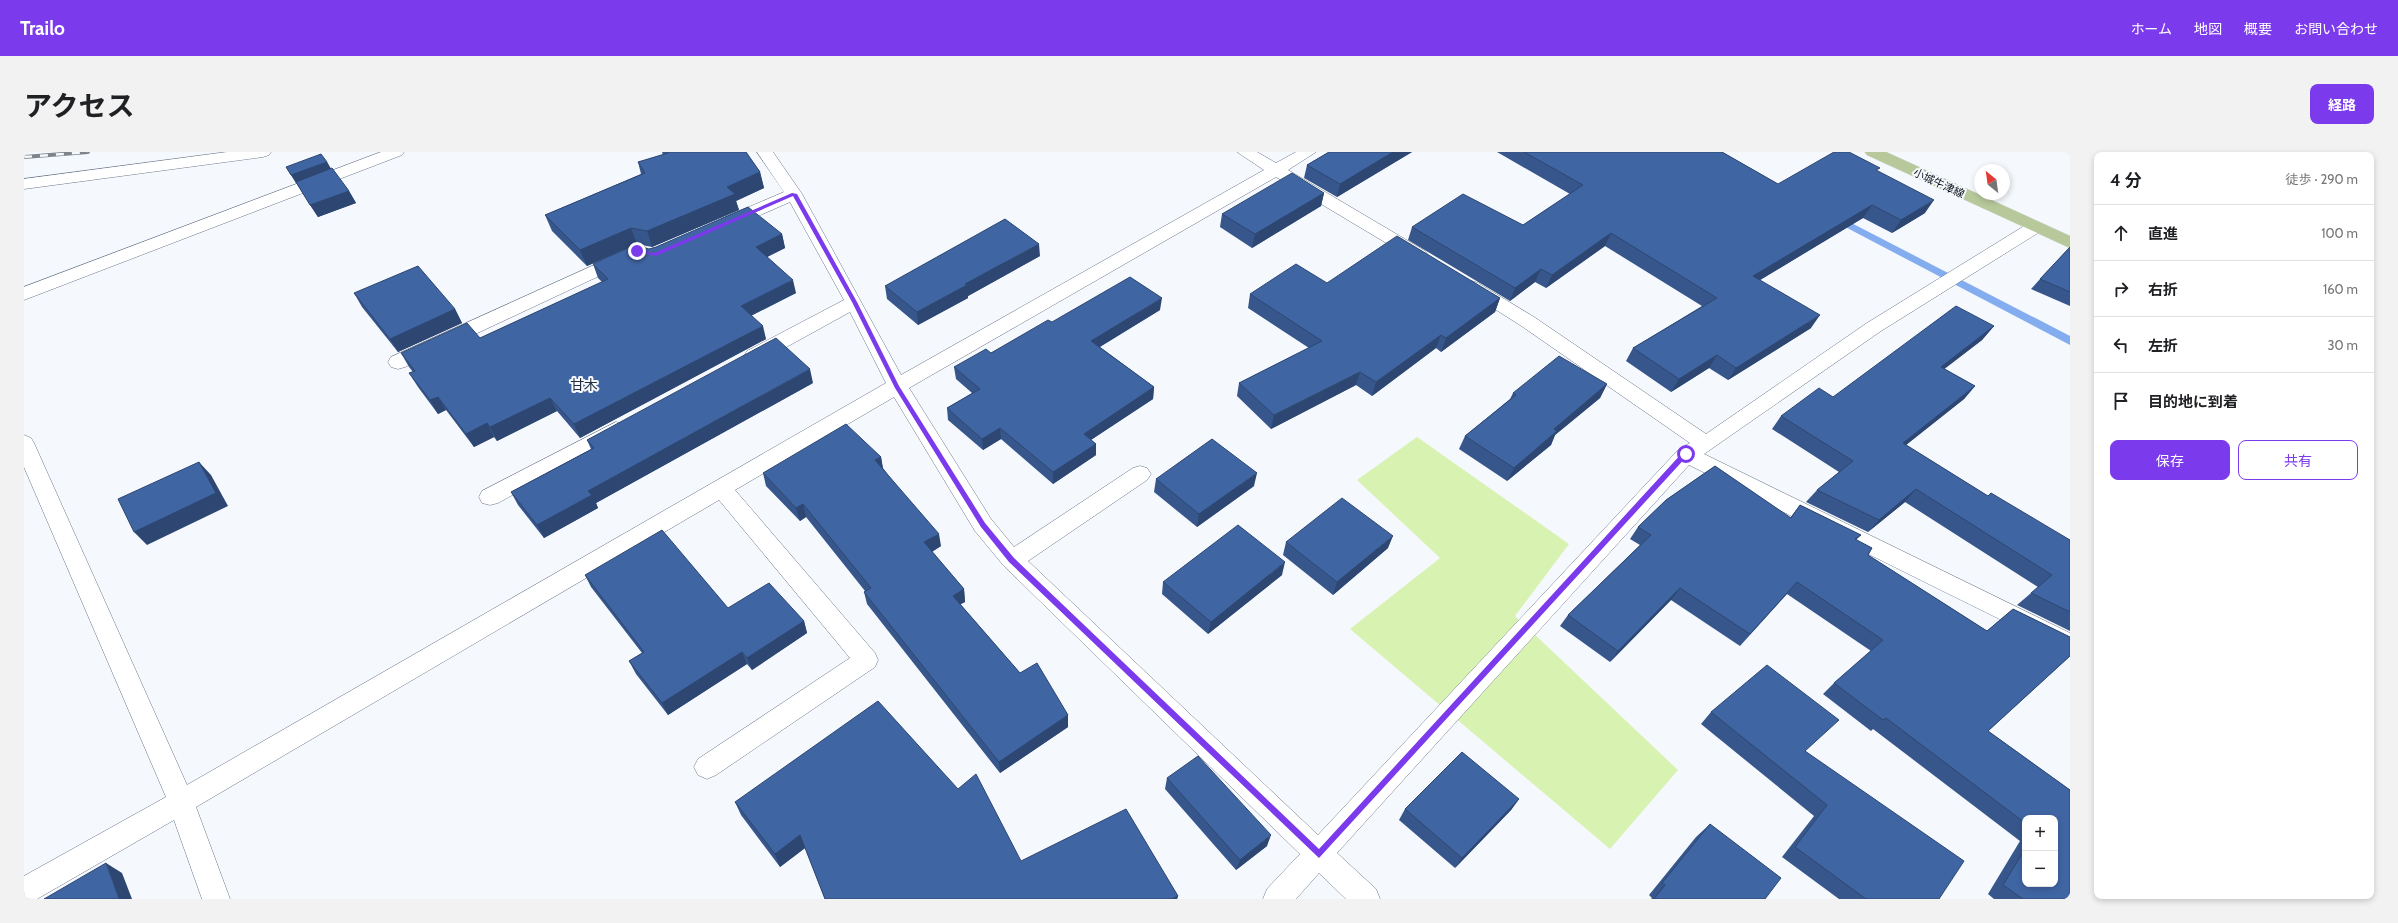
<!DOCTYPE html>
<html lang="ja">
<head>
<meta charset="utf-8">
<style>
  :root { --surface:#fff; --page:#f2f2f2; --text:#202124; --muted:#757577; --line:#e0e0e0; --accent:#7c3aed }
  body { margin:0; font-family:Cabin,"Noto Sans JP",sans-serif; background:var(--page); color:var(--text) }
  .controls { position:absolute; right:12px; bottom:12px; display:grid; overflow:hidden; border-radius:8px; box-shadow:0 2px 6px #0003 }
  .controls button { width:36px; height:36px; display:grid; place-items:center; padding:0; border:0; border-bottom:1px solid var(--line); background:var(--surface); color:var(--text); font:20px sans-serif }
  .compass { position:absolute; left:1950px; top:12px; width:36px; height:36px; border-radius:50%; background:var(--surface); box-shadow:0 2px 6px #0003; rotate:331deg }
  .stop { position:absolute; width:12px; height:12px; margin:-9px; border:3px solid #7c3aed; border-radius:50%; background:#fff }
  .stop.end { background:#7c3aed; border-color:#fff; box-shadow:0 1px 4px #0008 }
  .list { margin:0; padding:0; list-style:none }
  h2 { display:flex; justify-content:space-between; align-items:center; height:52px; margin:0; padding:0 16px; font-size:17px }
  h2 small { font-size:13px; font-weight:400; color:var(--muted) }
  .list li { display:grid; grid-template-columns:26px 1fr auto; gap:12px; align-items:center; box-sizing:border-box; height:56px; padding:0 16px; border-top:1px solid var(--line) }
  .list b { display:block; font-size:15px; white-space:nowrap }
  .list em { font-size:13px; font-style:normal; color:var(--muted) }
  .actions { display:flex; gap:8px; padding:12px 16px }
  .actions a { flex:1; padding:9px 0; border:1px solid var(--accent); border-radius:8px; text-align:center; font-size:14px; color:var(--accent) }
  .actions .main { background:var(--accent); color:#fff }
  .icon { flex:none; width:22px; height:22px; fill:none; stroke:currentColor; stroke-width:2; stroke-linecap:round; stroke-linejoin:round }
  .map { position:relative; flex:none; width:2046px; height:747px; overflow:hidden; border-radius:8px }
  header { display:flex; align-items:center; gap:24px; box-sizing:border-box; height:56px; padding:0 20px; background:var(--accent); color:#fff }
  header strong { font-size:19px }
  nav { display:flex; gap:22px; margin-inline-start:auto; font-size:14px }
  .intro { display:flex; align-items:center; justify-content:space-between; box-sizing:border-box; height:96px; padding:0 24px }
  h1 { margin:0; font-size:28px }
  .button { padding:10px 18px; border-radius:8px; background:var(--accent); color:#fff; font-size:14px; font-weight:700 }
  main { display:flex; gap:24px; padding:0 24px }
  aside { flex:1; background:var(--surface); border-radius:8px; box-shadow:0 2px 6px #0003 }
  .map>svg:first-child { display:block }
</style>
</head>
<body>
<header>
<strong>Trailo</strong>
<nav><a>ホーム</a><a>地図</a><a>概要</a><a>お問い合わせ</a></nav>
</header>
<div class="intro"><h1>アクセス</h1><a class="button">経路</a></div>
<main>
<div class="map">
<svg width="2046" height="747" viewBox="0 0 2046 747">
  <rect width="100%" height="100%" fill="#f5f8fd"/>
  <!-- green -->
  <path fill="#d8f2b2" d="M 1393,285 L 1545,392 L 1491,464 L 1654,618 L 1586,697 L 1326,477 L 1416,406 L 1333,328 Z"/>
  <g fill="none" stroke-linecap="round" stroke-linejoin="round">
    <!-- stream -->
    <path fill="#84adf0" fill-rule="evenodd" d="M 1812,63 L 2046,184 L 2046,193 L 1808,68 L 1808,64 Z"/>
    <!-- minor casing -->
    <g stroke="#697689" stroke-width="1">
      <g id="minor">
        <path d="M 203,0 L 247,0 L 245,3 L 239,5 L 0,37 L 0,27 Z"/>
        <path d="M 357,0 L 380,0 L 378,3 L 0,148 L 0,135 Z"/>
        <path d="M 733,0 L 749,0 L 778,42 L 877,223 L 1240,18 L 1213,0 L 1233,0 L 1252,11 L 1272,0 L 1292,0 L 1264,18 L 1401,99 L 1404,103 L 1401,107 L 1389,107 L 1252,25 L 885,236 L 967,367 L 990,395 L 1109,316 L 1116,314 L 1123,316 L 1127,322 L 1123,328 L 1004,409 L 1294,683 L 1655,297 L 1666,291 L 1496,173 L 1442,139 L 1439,135 L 1442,131 L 1448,129 L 1454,131 L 1510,165 L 1682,282 L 1843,171 L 2005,71 L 2017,71 L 2020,75 L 2017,79 L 1857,179 L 1680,302 L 2046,481 L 2046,502 L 1665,313 L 1313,701 L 1352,737 L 1356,747 L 1322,747 L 1295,721 L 1272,747 L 1239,747 L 1243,737 L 1276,702 L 980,414 L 951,379 L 870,245 L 711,338 L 851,501 L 854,508 L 851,515 L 692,623 L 683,627 L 674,623 L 670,615 L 674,607 L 826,506 L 695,348 L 172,655 L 206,747 L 178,747 L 150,668 L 13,747 L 0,747 L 0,724 L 142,645 L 0,315 L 0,283 L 7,286 L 10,291 L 163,633 L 862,231 L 826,160 L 737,209 L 730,211 L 723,209 L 720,204 L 723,199 L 820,148 L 766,50 L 709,75 L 697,75 L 694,71 L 697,67 L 760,40 Z"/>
        <path d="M 599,100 L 605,102 L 608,106 L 605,110 L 381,215 L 374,217 L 367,215 L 364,210 L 367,205 Z"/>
        <path d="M 592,270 L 599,272 L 602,277 L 599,282 L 474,351 L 466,353 L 458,351 L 455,345 L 458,339 Z"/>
      </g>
    </g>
    <!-- primary casing -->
    <g stroke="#d5d5d7" stroke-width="1">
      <path id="primary" d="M 1841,0 L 1862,0 L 2046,84 L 2046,96 L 1843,3 Z"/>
    </g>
    <!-- minor -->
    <use href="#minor" fill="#fff" fill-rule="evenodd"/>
    <!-- primary -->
    <use href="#primary" fill="#b7c89b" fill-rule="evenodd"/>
    <!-- rail casing -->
    <g stroke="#7f838a" stroke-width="4">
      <path id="rail" d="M 0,5 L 64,0"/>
    </g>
    <!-- rail -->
    <use href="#rail" stroke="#f5f8fd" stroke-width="2.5" stroke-dasharray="8" stroke-linecap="butt"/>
  </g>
  <!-- wall -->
  <g fill="#37578c" fill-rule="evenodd">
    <path d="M 638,0 L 722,0 L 736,20 L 740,36 L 712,49 L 715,58 L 628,95 L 613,92 L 563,114 L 528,79 L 521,63 L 617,22 L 614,10 L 639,3 Z"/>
    <path d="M 1305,0 L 1388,0 L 1313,45 L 1280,26 L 1283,13 Z"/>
    <path d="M 1473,0 L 1698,0 L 1754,32 L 1854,20 L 1901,61 L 1868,81 L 1839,66 L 1736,128 L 1787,176 L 1704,228 L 1685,216 L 1647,240 L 1602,209 L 1609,196 L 1678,154 L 1581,94 L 1522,136 L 1511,130 L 1486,149 L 1384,88 L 1388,75 L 1499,73 L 1546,42 Z"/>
    <path d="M 303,10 L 307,17 L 325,39 L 332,51 L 294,65 L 262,15 Z"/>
    <path d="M 1300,41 L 1297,54 L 1228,96 L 1196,75 L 1198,62 Z"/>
    <path d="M 758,82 L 761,96 L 743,105 L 772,141 L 727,164 L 742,187 L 556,286 L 533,259 L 473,289 L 470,285 L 450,295 L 422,258 L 414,262 L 394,235 L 385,221 L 389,220 L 385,215 L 377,201 L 456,186 L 578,130 L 574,126 L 569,112 L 625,97 Z"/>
    <path d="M 2046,95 L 2046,154 L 2007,137 L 2016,127 Z"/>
    <path d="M 1016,104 L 944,144 L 944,146 L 894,173 L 863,147 L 861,134 Z"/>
    <path d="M 1303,131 L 1476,146 L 1471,160 L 1417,200 L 1412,196 L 1348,244 L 1332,233 L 1247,277 L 1213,244 L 1215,231 L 1285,196 L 1224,156 L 1226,142 Z"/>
    <path d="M 330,141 L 431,157 L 438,171 L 374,200 L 338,155 Z"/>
    <path d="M 1136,158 L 1076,195 L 1130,235 L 1129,247 L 1067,288 L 1072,292 L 1072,303 L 1029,332 L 977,287 L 959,298 L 924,268 L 923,256 L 948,241 L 932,227 L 930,215 L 967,201 L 1028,170 Z"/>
    <path d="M 1970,174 L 1958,188 L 1920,217 L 1951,234 L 1940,247 L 1882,293 L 1964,344 L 2046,388 L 2046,479 L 1993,453 L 2014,435 L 1881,350 L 1844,380 L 1782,350 L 1793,338 L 1815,320 L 1748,277 L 1757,264 L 1809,245 Z"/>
    <path d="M 789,231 L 572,351 L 574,356 L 520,386 L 494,353 L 487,340 L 567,297 L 563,288 Z"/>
    <path d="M 1583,232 L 1576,246 L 1531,283 L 1527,293 L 1483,329 L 1435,297 L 1441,284 L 1486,247 L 1489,241 Z"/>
    <path d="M 857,305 L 859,316 L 917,394 L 908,400 L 940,437 L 941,450 L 936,452 L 996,521 L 1044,563 L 1044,575 L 976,621 L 843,452 L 840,440 L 841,439 L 782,365 L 776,369 L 742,334 L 739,321 Z"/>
    <path d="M 1691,314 L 1766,366 L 1776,353 L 1837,383 L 1832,388 L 1848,396 L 1844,403 L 1963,479 L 1989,457 L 2046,485 L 2046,504 L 1964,579 L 2046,638 L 2046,747 L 1970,747 L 1964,742 L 1996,689 L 1849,577 L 1847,579 L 1799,542 L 1810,531 L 1847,499 L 1763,442 L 1716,494 L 1647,448 L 1586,510 L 1536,474 L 1544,463 L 1616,393 L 1606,387 L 1614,375 L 1642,348 ZM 2001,666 L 2031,666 L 2031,732 L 2001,732 Z"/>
    <path d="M 1132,327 L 1230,334 L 1173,375 L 1130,340 Z"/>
    <path d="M 1262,390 L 1364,396 L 1309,443 L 1259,403 Z"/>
    <path d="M 561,423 L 704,456 L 780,469 L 783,481 L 728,518 L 723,512 L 644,563 L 612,522 L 605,509 L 618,501 L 567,435 Z"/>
    <path d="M 1258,423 L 1184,482 L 1138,442 L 1139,430 Z"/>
    <path d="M 1687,560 L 1781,599 L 1915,747 L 1815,747 L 1758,705 L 1790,664 L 1677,572 Z"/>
    <path d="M 1143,626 L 1243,694 L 1212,718 L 1141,637 Z"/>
    <path d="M 1495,647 L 1487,658 L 1431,716 L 1375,668 L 1381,657 Z"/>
    <path d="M 711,650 L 997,709 L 1154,744 L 1153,747 L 801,747 L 781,696 L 756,715 L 717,663 Z"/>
    <path d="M 1686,672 L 1741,747 L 1627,747 L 1628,746 L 1625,743 L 1672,685 Z"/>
  </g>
  <!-- shaded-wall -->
  <g fill="#2d4772">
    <path d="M 1369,0 L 1388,0 L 1313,45 L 1316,32 Z"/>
    <path d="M 303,10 L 307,17 L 272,31 L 267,23 Z"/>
    <path d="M 736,20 L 740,36 L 712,49 L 715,58 L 628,95 L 623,79 L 703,35 Z"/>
    <path d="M 325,39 L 332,51 L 294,65 L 286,53 Z"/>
    <path d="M 1300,41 L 1297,54 L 1228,96 L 1231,82 Z"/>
    <path d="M 1910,48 L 1901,61 L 1868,81 L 1877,68 Z"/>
    <path d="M 1848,53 L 1839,66 L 1721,137 L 1729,124 Z"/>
    <path d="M 607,76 L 613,92 L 563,114 L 556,98 Z"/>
    <path d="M 1587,81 L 1581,94 L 1522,136 L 1528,123 Z"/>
    <path d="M 758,82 L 761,96 L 735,109 L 732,95 Z"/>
    <path d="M 1015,92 L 1016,104 L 944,144 L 944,146 L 894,173 L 893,160 L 941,132 Z"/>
    <path d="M 1517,117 L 1511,130 L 1486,149 L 1491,136 Z"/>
    <path d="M 769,128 L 772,141 L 720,167 L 717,154 Z"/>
    <path d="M 1138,146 L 1136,158 L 1067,200 L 1067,189 Z"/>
    <path d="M 1476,146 L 1471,160 L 1417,200 L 1422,186 Z"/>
    <path d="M 431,157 L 438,171 L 374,200 L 366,187 Z"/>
    <path d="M 1796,163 L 1787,176 L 1704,228 L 1712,216 Z"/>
    <path d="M 739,174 L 742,187 L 556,286 L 550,272 Z"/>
    <path d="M 1970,174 L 1958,188 L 1906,228 L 1917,215 Z"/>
    <path d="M 1417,183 L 1412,196 L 1348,244 L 1352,230 Z"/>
    <path d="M 1693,203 L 1685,216 L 1647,240 L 1655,227 Z"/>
    <path d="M 786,217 L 789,231 L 572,351 L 574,356 L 520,386 L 513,373 L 564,339 Z"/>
    <path d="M 1336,220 L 1332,233 L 1247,277 L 1250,263 Z"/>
    <path d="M 1583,232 L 1576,246 L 1531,283 L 1527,293 L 1483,329 L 1490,316 L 1530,277 Z"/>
    <path d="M 1951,234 L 1940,247 L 1868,304 L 1879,291 Z"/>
    <path d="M 1130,235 L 1129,247 L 1059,293 L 1060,282 Z"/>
    <path d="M 414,245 L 422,258 L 414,262 L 406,248 Z"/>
    <path d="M 526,246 L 533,259 L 473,289 L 466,275 Z"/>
    <path d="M 463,271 L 470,285 L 450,295 L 442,282 Z"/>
    <path d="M 976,276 L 977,287 L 959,298 L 958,287 Z"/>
    <path d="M 1072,292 L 1072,303 L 1029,332 L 1029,320 Z"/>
    <path d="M 857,305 L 859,318 L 851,308 Z"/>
    <path d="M 175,310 L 187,323 L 204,354 L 123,393 L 110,380 Z"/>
    <path d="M 1233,321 L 1230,334 L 1173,375 L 1175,362 Z"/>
    <path d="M 1892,337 L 1881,350 L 1844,380 L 1855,368 Z"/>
    <path d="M 779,352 L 782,365 L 776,369 L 772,356 Z"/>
    <path d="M 915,382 L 917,394 L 902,403 L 900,390 Z"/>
    <path d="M 1369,384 L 1364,396 L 1309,443 L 1313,430 Z"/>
    <path d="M 1261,410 L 1258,423 L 1184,482 L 1187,470 Z"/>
    <path d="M 1656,436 L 1647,448 L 1586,510 L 1594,499 Z"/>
    <path d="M 940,437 L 941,450 L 930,456 L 929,444 Z"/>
    <path d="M 780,469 L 783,481 L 728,518 L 723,506 Z"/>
    <path d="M 718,500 L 723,512 L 644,563 L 638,551 Z"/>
    <path d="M 1044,563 L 1044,575 L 976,621 L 975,610 Z"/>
    <path d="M 1495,647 L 1487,658 L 1431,716 L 1438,706 Z"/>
    <path d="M 776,683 L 781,696 L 756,715 L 751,702 Z"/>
    <path d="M 1247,683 L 1243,694 L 1212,718 L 1216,708 Z"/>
    <path d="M 82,711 L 98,721 L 108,747 L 95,747 Z"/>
    <path d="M 1154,744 L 1153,747 L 1148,747 Z"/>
  </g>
  <!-- building -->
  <g fill="#4065a3" stroke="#2d4772">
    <path d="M 644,0 L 722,0 L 736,20 L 703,35 L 711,42 L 623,79 L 607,76 L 556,98 L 521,63 L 621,21 L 614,10 L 644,1 Z"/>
    <path d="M 1305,0 L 1369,0 L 1316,32 L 1283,13 Z"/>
    <path d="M 1500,0 L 1698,0 L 1754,32 L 1810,0 L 1825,0 L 1856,16 L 1852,18 L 1910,48 L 1877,68 L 1848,53 L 1729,124 L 1796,163 L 1712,216 L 1693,203 L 1655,227 L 1609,196 L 1693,146 L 1587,81 L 1528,123 L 1517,117 L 1491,136 L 1388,75 L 1439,42 L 1499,73 L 1559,33 Z"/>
    <path d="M 297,2 L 303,10 L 267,23 L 262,15 Z"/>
    <path d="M 308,16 L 325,39 L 286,53 L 272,30 Z"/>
    <path d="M 1268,21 L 1300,41 L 1231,82 L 1198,62 Z"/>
    <path d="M 724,55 L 758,82 L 732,95 L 769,128 L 717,154 L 739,174 L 550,272 L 526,246 L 466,275 L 463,271 L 442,282 L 414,245 L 406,248 L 385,221 L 391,219 L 377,201 L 443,171 L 456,186 L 584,127 L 569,112 L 610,93 L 625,97 L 632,95 Z"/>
    <path d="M 981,67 L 1015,92 L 941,132 L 943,133 L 893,160 L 861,134 Z"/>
    <path d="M 1373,84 L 1476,146 L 1422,186 L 1417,183 L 1352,230 L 1336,220 L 1250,263 L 1215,231 L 1298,189 L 1226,142 L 1272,112 L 1303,131 Z"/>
    <path d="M 2046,95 L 2046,140 L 2016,127 Z"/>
    <path d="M 394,114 L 431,157 L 366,187 L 330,141 Z"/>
    <path d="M 1106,125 L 1138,146 L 1067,189 L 1130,235 L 1060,282 L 1072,292 L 1029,320 L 976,276 L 958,287 L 923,256 L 956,237 L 930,215 L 962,197 L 967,201 L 1024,168 L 1028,170 Z"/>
    <path d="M 1932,154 L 1970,174 L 1917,215 L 1951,234 L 1879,291 L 1964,344 L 1967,341 L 2046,388 L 2046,460 L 2007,441 L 2028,423 L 1892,337 L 1855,368 L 1793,338 L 1829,309 L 1757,264 L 1795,236 L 1809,245 Z"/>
    <path d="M 752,186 L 786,217 L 564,339 L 568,343 L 513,373 L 487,340 L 570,296 L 563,288 Z"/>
    <path d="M 1535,204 L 1583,232 L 1530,277 L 1533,279 L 1490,316 L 1441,284 L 1492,243 L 1489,241 Z"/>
    <path d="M 822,272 L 857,305 L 851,308 L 915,382 L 900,390 L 940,437 L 929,444 L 996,521 L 1013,511 L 1044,563 L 975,610 L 840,440 L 847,436 L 779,352 L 772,356 L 739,321 Z"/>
    <path d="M 1188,287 L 1233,321 L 1175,362 L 1132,327 Z"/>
    <path d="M 175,310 L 192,341 L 110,380 L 94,347 Z"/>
    <path d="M 1691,314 L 1767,366 L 1776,353 L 1837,383 L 1831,387 L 1848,396 L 1844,403 L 1963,479 L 1989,457 L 2046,485 L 2046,504 L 1964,579 L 2046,638 L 2046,747 L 1999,747 L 1979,733 L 2001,697 L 2001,732 L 2031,732 L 2031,666 L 2001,666 L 2001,671 L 1862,566 L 1859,568 L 1810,531 L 1859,488 L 1773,430 L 1726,482 L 1656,436 L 1594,499 L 1544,463 L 1627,383 L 1614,375 L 1642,348 Z"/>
    <path d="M 1318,346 L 1369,384 L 1313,430 L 1262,390 Z"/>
    <path d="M 1214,373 L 1261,410 L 1187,470 L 1139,430 Z"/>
    <path d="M 638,378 L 704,456 L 745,431 L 780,469 L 723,506 L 718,500 L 638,551 L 605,509 L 620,500 L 561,423 Z"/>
    <path d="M 1743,513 L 1815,568 L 1781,599 L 1940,709 L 1915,747 L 1842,747 L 1771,695 L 1803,653 L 1687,560 Z"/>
    <path d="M 854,549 L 934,637 L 952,622 L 997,709 L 1102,657 L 1154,744 L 1148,747 L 801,747 L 776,683 L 751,702 L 711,650 Z"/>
    <path d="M 1438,600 L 1495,647 L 1438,706 L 1381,657 Z"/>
    <path d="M 1174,604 L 1247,683 L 1216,708 L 1143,626 Z"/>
    <path d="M 1686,672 L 1757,726 L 1741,747 L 1630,747 L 1641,733 L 1638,731 Z"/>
    <path d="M 82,711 L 95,747 L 20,747 Z"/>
  </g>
  <!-- route -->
  <path fill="#7c3aed" d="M 768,41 L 773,42 L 833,150 L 875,234 L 961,371 L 990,406 L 1295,697 L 1659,300 L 1665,302 L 1295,706 L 985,410 L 957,375 L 871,236 L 828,150 L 769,44 L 632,104 L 610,99 L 613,98 L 630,101 Z"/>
  <g text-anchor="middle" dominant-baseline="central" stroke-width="4" stroke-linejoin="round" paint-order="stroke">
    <!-- far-street labels -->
    <g font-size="11" fill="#131820" stroke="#f5f8fd">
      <text transform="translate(1915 31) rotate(25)">小城牛津線</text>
    </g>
    <!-- neighbourhood labels -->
    <g font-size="14" fill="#242f40" stroke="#f5f8fd">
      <text x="560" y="233">甘木</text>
    </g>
  </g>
</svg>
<div class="controls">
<button>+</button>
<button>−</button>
</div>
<svg class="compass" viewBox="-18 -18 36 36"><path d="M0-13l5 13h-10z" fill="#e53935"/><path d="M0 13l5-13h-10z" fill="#757577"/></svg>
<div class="stop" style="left:1662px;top:302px"></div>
<div class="stop end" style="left:613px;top:99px"></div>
</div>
<aside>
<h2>4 分<small>徒歩 · 290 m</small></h2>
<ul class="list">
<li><svg class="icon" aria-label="ahead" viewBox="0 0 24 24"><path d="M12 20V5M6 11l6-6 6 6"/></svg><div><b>直進</b></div><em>100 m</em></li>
<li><svg class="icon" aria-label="right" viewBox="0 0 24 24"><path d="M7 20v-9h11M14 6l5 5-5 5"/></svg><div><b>右折</b></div><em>160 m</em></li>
<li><svg class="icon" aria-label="left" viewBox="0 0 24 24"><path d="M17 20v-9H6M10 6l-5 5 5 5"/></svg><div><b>左折</b></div><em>30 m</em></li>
<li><svg class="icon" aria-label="arrive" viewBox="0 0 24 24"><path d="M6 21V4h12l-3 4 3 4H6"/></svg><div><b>目的地に到着</b></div></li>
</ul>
<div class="actions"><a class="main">保存</a><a>共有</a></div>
</aside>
</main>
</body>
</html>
